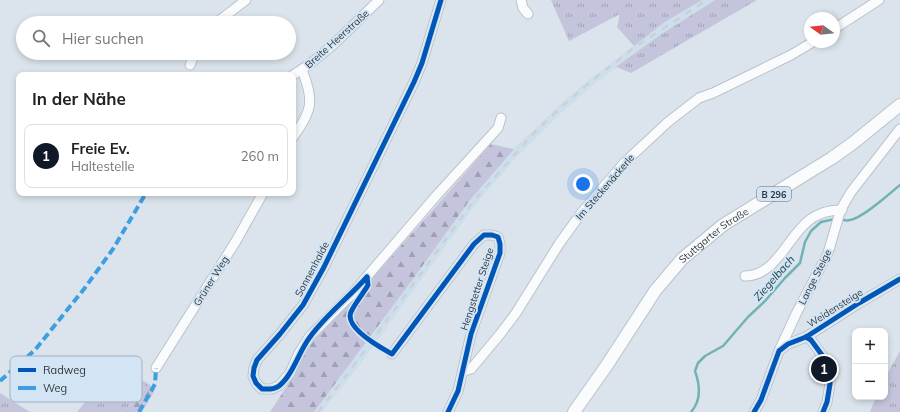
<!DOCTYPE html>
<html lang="de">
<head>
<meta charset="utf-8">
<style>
  :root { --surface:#fff; --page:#f6f6f6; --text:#222; --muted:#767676; --line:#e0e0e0; --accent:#111827 }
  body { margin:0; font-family:Mulish,sans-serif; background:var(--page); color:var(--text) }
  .controls { position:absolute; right:12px; bottom:12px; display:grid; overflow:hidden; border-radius:8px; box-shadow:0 2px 6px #0003 }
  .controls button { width:36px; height:36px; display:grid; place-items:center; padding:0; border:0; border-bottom:1px solid var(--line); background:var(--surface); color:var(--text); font:20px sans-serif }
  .compass { position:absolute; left:804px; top:12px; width:36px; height:36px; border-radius:50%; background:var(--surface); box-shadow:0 2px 6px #0003; rotate:285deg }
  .you { position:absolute; left:583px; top:184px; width:14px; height:14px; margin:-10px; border:3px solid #fff; border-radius:50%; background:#1a73e8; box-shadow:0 0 0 6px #1a73e833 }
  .badge { display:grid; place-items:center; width:26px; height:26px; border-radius:50%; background:var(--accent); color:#fff; font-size:13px; font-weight:700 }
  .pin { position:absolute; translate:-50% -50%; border:2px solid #fff; box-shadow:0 1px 4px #0006 }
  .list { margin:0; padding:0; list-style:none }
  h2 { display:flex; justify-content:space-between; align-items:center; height:52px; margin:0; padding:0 16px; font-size:17px }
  h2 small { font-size:13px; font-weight:400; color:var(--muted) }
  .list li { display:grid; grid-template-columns:26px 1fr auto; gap:12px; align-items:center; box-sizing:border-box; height:64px; margin:0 8px 8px; padding:0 8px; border:1px solid var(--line); border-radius:8px }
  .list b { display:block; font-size:15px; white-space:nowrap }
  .list p { margin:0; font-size:13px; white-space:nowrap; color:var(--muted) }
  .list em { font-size:13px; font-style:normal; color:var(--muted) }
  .icon { flex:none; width:22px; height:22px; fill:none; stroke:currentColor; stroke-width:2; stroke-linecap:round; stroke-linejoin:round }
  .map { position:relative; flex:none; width:900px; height:412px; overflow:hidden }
  .search { position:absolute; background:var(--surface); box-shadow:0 2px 6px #0003; left:16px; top:16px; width:280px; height:44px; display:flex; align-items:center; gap:10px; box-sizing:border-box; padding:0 14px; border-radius:22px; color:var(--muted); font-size:15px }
  .panel { position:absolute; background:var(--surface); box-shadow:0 2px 6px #0003; left:16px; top:72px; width:280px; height:124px; border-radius:8px }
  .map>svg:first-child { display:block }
</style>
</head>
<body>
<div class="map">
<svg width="900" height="412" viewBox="0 0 900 412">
  <defs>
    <pattern id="grass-tufts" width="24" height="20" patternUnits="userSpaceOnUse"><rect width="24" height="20" fill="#c4c4dc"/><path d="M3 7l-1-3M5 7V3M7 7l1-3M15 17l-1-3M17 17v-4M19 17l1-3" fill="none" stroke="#a0a0b4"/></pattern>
    <pattern id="forest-firs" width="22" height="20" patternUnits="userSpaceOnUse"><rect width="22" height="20" fill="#c4c4dc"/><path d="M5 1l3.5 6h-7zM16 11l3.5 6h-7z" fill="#a0a0b4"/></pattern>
  </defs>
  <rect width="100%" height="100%" fill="#dbe4ec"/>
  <!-- built -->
  <path fill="#cddeed" d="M 702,0 L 715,0 L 660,35 L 593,85 L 560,114 L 515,159 L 476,204 L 356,370 L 322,412 L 314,412 L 413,279 L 470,200 L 509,153 L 564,101 L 589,80 L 665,22 Z"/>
  <!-- grass -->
  <g fill="url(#grass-tufts)">
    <path d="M 551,0 L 702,0 L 665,22 L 634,46 L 617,27 L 620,14 L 569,41 Z"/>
    <path d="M 715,0 L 757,0 L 631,73 L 616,67 L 660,35 Z"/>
    <path d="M 900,351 L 900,412 L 870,412 L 876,397 L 885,397 L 885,378 Z"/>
    <path d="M 114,365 L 149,384 L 124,412 L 77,412 Z"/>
    <path d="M 0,393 L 30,412 L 0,412 Z"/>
  </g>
  <!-- forest -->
  <g fill="url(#forest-firs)">
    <path d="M 491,144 L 514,149 L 470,200 L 413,279 L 314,412 L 270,412 L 293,377 L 303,357 L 314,340 L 355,298 Z"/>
    <path d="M 149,384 L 155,390 L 142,412 L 124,412 Z"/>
  </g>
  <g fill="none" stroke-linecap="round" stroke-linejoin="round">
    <!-- stream -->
    <g stroke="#71b3b5" stroke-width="2.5">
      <path d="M 840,219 C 843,220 847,221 850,220 C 863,218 889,194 900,185"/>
      <path d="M 691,412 C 702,400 700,385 695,371 L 698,363 L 705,356 L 723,346 L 748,317 L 765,301 L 785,278 L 800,263 L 805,242 L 811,231 L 821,222 L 835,219"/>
    </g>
    <!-- minor casing -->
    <g stroke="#bbc2c9" stroke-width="11">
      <g id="minor">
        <path d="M 441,0 L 422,63 L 414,82 L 324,267 L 303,305 L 280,334 L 257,360 L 254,368 L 253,376 L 256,383 L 262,389 L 272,389 L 280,385 L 290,373 L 299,353 L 310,336 L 351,295 L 436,196 L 498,128 L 501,118"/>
        <path d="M 521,0 L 523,8 L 528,14"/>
        <path d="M 216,23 L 246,0"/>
        <path d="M 834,29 L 879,0"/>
        <path d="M 190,65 L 195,53"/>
        <path d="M 293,75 C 325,56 352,26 379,0"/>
        <path d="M 293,137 C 313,110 314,100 302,70"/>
        <path d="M 745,276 C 775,276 787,239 807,222 C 817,213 829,210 842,210"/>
        <path d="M 806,337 L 811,340 L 830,366 L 830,384 L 827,402 L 823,412"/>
        <path d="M 779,351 L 788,344 L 806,337 L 859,303 L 900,279"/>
        <path d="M 392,354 L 474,244 L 484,235 L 492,235 L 498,237 L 500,244 L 500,253 L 471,334 L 458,391 L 448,412"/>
        <path d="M 156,368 L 236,241 L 263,193"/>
        <path d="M 464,371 L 471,369 L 501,333 L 516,313 L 559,244 L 582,212 L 625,162 L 668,122 L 699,98 L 713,93 L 791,55 L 813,42"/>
        <path d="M 754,412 L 761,400 L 779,351 L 796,314 L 828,253 L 840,212 L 844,204 L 851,192 L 900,129"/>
      </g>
    </g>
    <!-- major casing -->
    <g stroke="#bbc2c9" stroke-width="14">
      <g id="major">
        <path id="s1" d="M 574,412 L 607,365 L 655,291 L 682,259 L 723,225 L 832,158 L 853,143 L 900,105"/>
      </g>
    </g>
    <!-- minor -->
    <use href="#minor" stroke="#fafbfc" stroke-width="9"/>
    <!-- major -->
    <use href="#major" stroke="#fafbfc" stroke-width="12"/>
    <!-- rail -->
    <path stroke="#cdd0d2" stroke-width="2.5" stroke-dasharray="7 7" stroke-linecap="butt" d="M 318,412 L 352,368 L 473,202 L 532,135 L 560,108 L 590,82 L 635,47 L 707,0"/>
    <!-- quiet -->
    <g stroke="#3d9ee2" stroke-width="4" stroke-dasharray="8 4" stroke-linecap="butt">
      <path d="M 0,381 L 35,350 L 84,289 L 113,249 L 146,193"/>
      <path d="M 139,412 L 155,384 L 156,368"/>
    </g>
    <!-- cycleway casing -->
    <g stroke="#d3e4f4" stroke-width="8">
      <g id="cycleway">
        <path d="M 367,277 C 349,297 325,316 310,337 C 299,351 293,375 279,386 C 274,390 268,389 262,389 L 256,383 L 253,376 L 254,368 L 257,360 L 280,334 L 303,305 L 324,267 L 414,82 L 422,63 L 441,0"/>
        <path d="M 367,277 L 368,285 C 363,294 355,303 351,312 C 344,328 381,348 392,354 L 474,244 L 484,235 L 492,235 L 498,237 L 500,244 L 500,253 L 471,334 L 458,391 L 448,412"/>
        <path d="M 806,337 L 811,340 L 830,366 L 830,384 L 827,402 L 823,412"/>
        <path d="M 754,412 L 761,400 L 779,351 L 788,344 L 806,337 L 859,303 L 900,279"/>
      </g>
    </g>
    <!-- cycleway -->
    <use href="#cycleway" stroke="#0057b8" stroke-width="5"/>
  </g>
  <g text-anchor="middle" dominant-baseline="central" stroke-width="4" stroke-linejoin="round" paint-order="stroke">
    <!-- shield labels -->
    <rect fill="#d3e4f4" stroke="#606a72" stroke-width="1" x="757" y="187" width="34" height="14" rx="3"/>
    <g font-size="9" font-weight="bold" fill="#2f363b">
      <text x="774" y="194">B 296</text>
    </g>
    <!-- street labels -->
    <g font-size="10" fill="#2f363b" stroke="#d3e4f4">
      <text transform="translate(337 39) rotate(-42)">Breite Heerstraße</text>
      <text transform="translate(605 187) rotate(-49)">Im Steckenäckerle</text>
      <text stroke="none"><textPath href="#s1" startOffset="227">Stuttgarter Straße</textPath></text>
      <text transform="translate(312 269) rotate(-62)">Sonnenhalde</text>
      <text transform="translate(815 277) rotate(-63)">Lange Steige</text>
      <text transform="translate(211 281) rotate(-58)">Grüner Weg</text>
      <text transform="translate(477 289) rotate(-72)">Hengstetter Steige</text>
      <text transform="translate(835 308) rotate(-32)">Weidensteige</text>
    </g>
    <!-- water labels -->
    <g font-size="11" font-style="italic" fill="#1b4545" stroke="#d3e4f4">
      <text transform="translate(774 278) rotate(-49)">Ziegelbach</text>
    </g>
  </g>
  <!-- legend -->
  <rect x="10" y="356" width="132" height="46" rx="6" fill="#d3e4f4" stroke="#a2b0bc" stroke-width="1"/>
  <rect x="18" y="368" width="18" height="4" fill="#0057b8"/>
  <rect x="18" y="386" width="18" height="4" fill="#3d9ee2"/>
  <g font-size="11" fill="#2f363b">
    <text x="43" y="374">Radweg</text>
    <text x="43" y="392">Weg</text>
  </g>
</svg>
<div class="controls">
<button>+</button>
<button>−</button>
</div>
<svg class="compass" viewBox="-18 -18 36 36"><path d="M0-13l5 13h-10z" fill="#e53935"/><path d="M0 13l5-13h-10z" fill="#767676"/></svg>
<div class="you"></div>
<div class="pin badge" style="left:824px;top:369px">1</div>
<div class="search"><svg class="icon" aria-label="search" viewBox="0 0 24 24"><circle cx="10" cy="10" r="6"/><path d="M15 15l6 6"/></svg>Hier suchen</div>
<section class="panel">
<h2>In der Nähe<small></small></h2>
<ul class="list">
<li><span class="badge">1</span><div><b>Freie Ev.</b><p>Haltestelle</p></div><em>260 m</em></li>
</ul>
</section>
</div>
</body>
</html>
